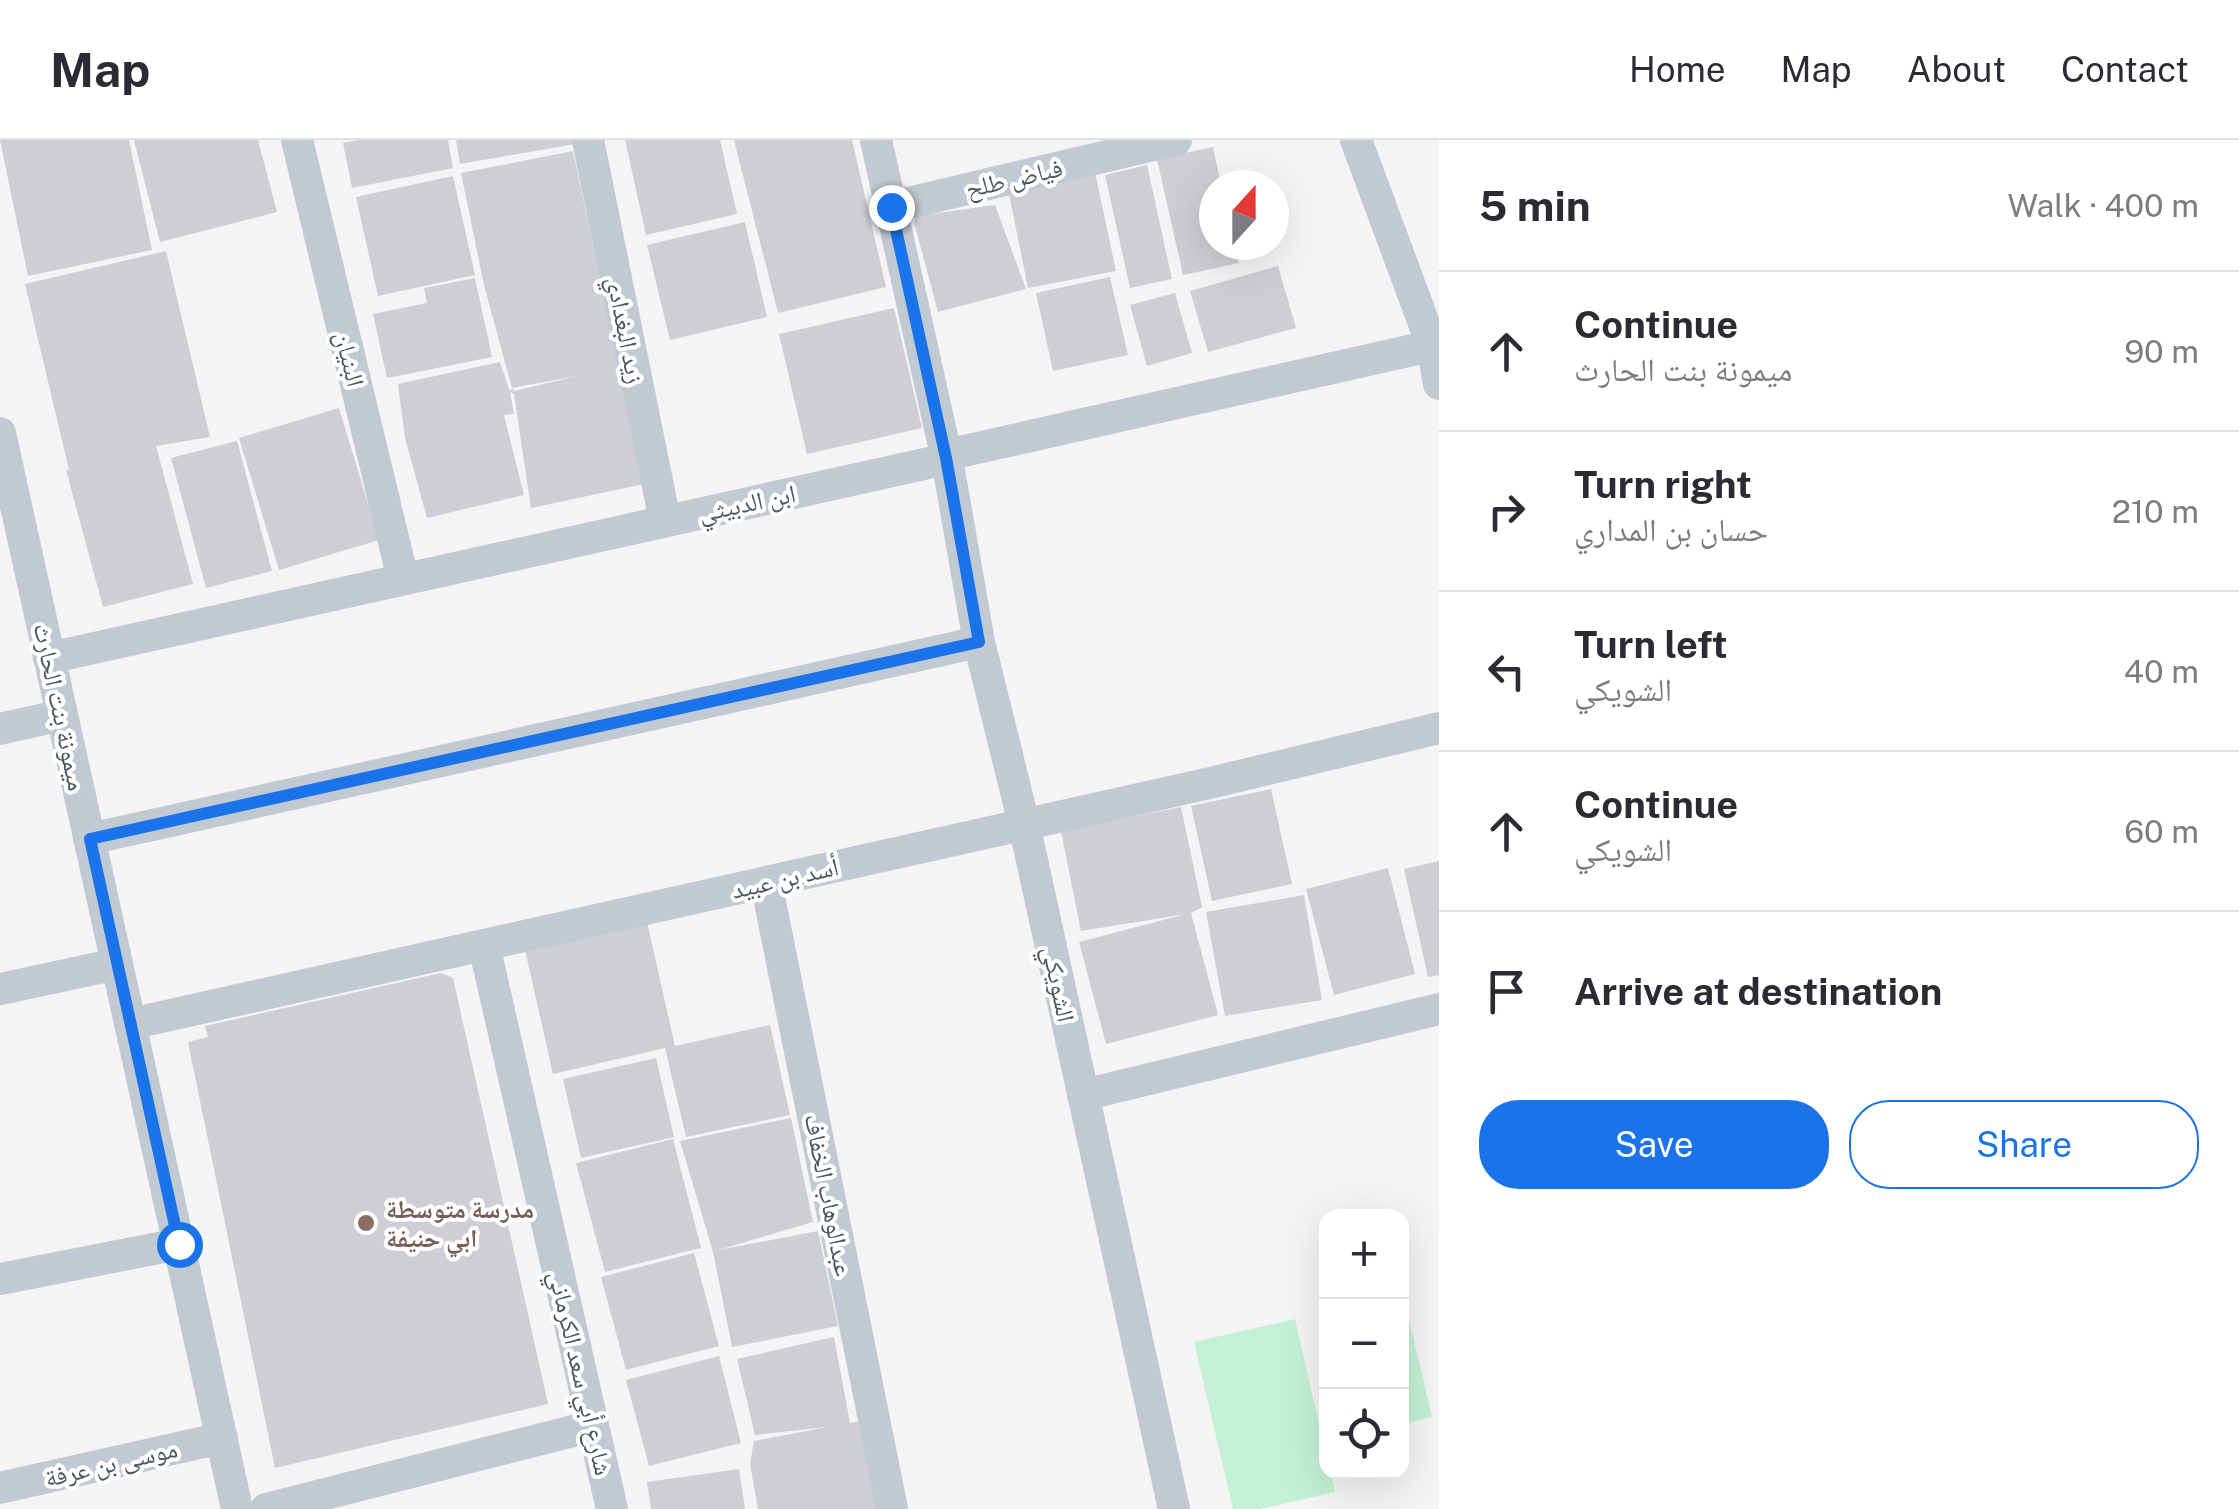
<!DOCTYPE html>
<html lang="en">
<head>
<meta charset="utf-8">
<style>
  :root { --surface:#fff; --page:#f2f2f3; --text:#2b2b33; --muted:#7c7c81; --line:#e1e1e2; --accent:#1a73e8 }
  body { margin:0; font-family:"Public Sans","Noto Naskh Arabic",sans-serif; background:var(--page); color:var(--text) }
  .controls { position:absolute; right:30px; bottom:30px; display:grid; overflow:hidden; border-radius:20px; box-shadow:0 10px 40px #0002 }
  .controls button { width:90px; height:90px; display:grid; place-items:center; padding:0; border:0; border-bottom:2px solid var(--line); background:var(--surface); color:var(--text); font:50px sans-serif }
  .compass { position:absolute; left:1199px; top:30px; width:90px; height:90px; border-radius:50%; background:var(--surface); box-shadow:0 10px 40px #0002; rotate:21deg }
  .stop { position:absolute; width:30px; height:30px; margin:-22px; border:8px solid #1a73e8; border-radius:50%; background:#fff }
  .stop.end { background:#1a73e8; border-color:#fff; box-shadow:0 2px 10px #0008 }
  .list { margin:0; padding:0; list-style:none }
  h2 { display:flex; justify-content:space-between; align-items:center; height:130px; margin:0; padding:0 40px; font-size:42px }
  h2 small { font-size:32px; font-weight:400; color:var(--muted) }
  .list li { display:grid; grid-template-columns:65px 1fr auto; gap:30px; align-items:center; box-sizing:border-box; height:160px; padding:0 40px; border-top:2px solid var(--line) }
  .list b { display:block; font-size:38px; white-space:nowrap }
  .list p { margin:0; font-size:32px; white-space:nowrap; color:var(--muted) }
  .list em { font-size:32px; font-style:normal; color:var(--muted) }
  .actions { display:flex; gap:20px; padding:30px 40px }
  .actions a { flex:1; padding:22px 0; border:2px solid var(--accent); border-radius:40px; text-align:center; font-size:35px; color:var(--accent) }
  .actions .main { background:var(--accent); color:#fff }
  .icon { flex:none; width:55px; height:55px; fill:none; stroke:currentColor; stroke-width:2; stroke-linecap:round; stroke-linejoin:round }
  .map { position:relative; flex:none; width:1439px; height:1369px; overflow:hidden }
  header { display:flex; align-items:center; gap:60px; box-sizing:border-box; height:140px; padding:0 50px; background:var(--surface); border-bottom:2px solid var(--line) }
  header strong { font-size:48px }
  nav { display:flex; gap:55px; margin-inline-start:auto; font-size:35px }
  main { display:flex }
  aside { flex:1; background:var(--surface) }
  .map>svg:first-child { display:block }
</style>
</head>
<body>
<header>
<strong>Map</strong>
<nav><a>Home</a><a>Map</a><a>About</a><a>Contact</a></nav>
</header>
<main>
<div class="map">
<svg width="1439" height="1369" viewBox="0 0 1439 1369">
  <rect width="100%" height="100%" fill="#f5f3f3"/>
  <!-- green -->
  <g fill="#c3f1d5">
    <path d="M 1404,1159 L 1432,1277 L 1402,1284 L 1402,1160 Z"/>
    <path d="M 1295,1179 L 1326,1314 L 1326,1332 L 1331,1332 L 1335,1352 L 1260,1369 L 1233,1369 L 1194,1202 Z"/>
  </g>
  <!-- building -->
  <g fill="#cdcfd5">
    <path d="M 0,0 L 129,0 L 152,110 L 28,136 Z"/>
    <path d="M 134,0 L 258,0 L 277,72 L 160,102 Z"/>
    <path d="M 359,0 L 448,0 L 453,28 L 352,48 L 343,3 Z"/>
    <path d="M 456,0 L 573,0 L 575,4 L 460,24 Z"/>
    <path d="M 625,0 L 720,0 L 737,74 L 646,95 Z"/>
    <path d="M 734,0 L 852,0 L 886,147 L 778,173 Z"/>
    <path d="M 1213,7 L 1221,45 L 1214,45 L 1214,105 L 1235,105 L 1239,123 L 1183,135 L 1157,19 Z"/>
    <path d="M 573,11 L 596,120 L 649,343 L 531,368 L 514,254 L 510,252 L 514,274 L 504,275 L 524,355 L 427,378 L 405,298 L 398,244 L 500,222 L 510,252 L 512,248 L 514,251 L 577,236 L 512,248 L 484,145 L 461,33 Z"/>
    <path d="M 1147,25 L 1172,139 L 1130,148 L 1105,35 Z"/>
    <path d="M 1095,32 L 1116,131 L 1028,148 L 1008,49 Z"/>
    <path d="M 453,36 L 475,135 L 378,156 L 356,57 Z"/>
    <path d="M 995,65 L 1026,149 L 938,172 L 914,82 L 916,76 Z"/>
    <path d="M 745,82 L 767,177 L 670,200 L 647,105 Z"/>
    <path d="M 166,111 L 210,297 L 156,306 L 193,444 L 103,467 L 66,330 L 69,330 L 25,144 Z"/>
    <path d="M 1278,126 L 1296,188 L 1208,212 L 1190,151 Z"/>
    <path d="M 1110,137 L 1128,215 L 1053,231 L 1036,153 Z"/>
    <path d="M 475,138 L 492,217 L 387,238 L 373,174 L 427,163 L 424,148 Z"/>
    <path d="M 1175,153 L 1192,213 L 1147,226 L 1130,165 Z"/>
    <path d="M 894,168 L 922,288 L 807,314 L 779,194 Z"/>
    <path d="M 339,268 L 379,400 L 279,430 L 239,298 Z"/>
    <path d="M 237,301 L 272,431 L 206,448 L 171,318 Z"/>
    <path d="M 1271,649 L 1292,744 L 1212,761 L 1191,666 Z"/>
    <path d="M 1181,667 L 1202,767 L 1191,773 L 1218,875 L 1106,904 L 1079,802 L 1186,774 L 1081,791 L 1061,691 Z"/>
    <path d="M 1439,721 L 1439,835 L 1428,837 L 1404,729 Z"/>
    <path d="M 1388,728 L 1415,834 L 1334,855 L 1306,749 Z"/>
    <path d="M 1304,755 L 1322,860 L 1225,876 L 1206,772 Z"/>
    <path d="M 647,782 L 675,906 L 770,885 L 790,975 L 686,997 L 665,908 L 553,934 L 525,810 Z"/>
    <path d="M 441,833 L 453,838 L 548,1264 L 275,1328 L 188,902 L 208,897 L 205,886 Z"/>
    <path d="M 656,918 L 674,997 L 581,1018 L 563,939 Z"/>
    <path d="M 791,978 L 813,1082 L 718,1110 L 818,1091 L 838,1186 L 732,1207 L 713,1112 L 680,1001 Z"/>
    <path d="M 673,999 L 701,1108 L 605,1132 L 576,1023 Z"/>
    <path d="M 694,1113 L 719,1206 L 626,1230 L 601,1137 Z"/>
    <path d="M 834,1197 L 850,1283 L 861,1281 L 878,1369 L 758,1369 L 750,1324 L 754,1301 L 827,1287 L 755,1295 L 737,1219 Z"/>
    <path d="M 719,1216 L 741,1303 L 649,1326 L 626,1240 Z"/>
    <path d="M 739,1329 L 745,1369 L 651,1369 L 647,1342 Z"/>
  </g>
  <g fill="none" stroke-linecap="round" stroke-linejoin="round">
    <!-- street -->
    <g stroke="#c1cad2" stroke-width="32">
      <path d="M 297,0 L 403,439"/>
      <path d="M 588,0 L 665,381"/>
      <path d="M 876,0 L 946,315"/>
      <path d="M 1130,0 L 1137,9 L 1176,0"/>
      <path d="M 1356,0 L 1432,205 L 1439,244"/>
      <path d="M 891,67 L 1137,9"/>
      <path d="M 0,293 L 237,1369"/>
      <path d="M 947,319 L 979,502 L 1024,684 L 1174,1369"/>
      <path d="M 49,518 L 947,319 L 946,315 L 1439,204"/>
      <path d="M 0,589 L 62,575"/>
      <path d="M 89,699 L 979,502"/>
      <path d="M 766,742 L 892,1369"/>
      <path d="M 484,805 L 612,1369"/>
      <path d="M 0,849 L 117,824"/>
      <path d="M 130,884 L 1210,643 L 1439,588"/>
      <path d="M 1083,955 L 1439,869"/>
      <path d="M 0,1139 L 179,1104"/>
      <path d="M 0,1348 L 222,1298"/>
      <path d="M 266,1369 L 593,1286"/>
    </g>
  </g>
  <g fill="none" stroke-linecap="round" stroke-linejoin="round">
    <!-- route -->
    <path stroke="#1a73e8" stroke-width="12" d="M 179,1104 L 90,699 L 979,502 L 946,318 L 891,67"/>
  </g>
  <!-- markers -->
  <circle fill="#8d6e63" stroke="#fff" stroke-width="4" cx="366" cy="1083" r="10"/>
  <g text-anchor="middle" dominant-baseline="central" stroke-width="8" stroke-linejoin="round" paint-order="stroke">
    <!-- street labels -->
    <g font-size="25" fill="#4a5661" stroke="#fff">
      <text transform="translate(1014 38) rotate(-13)">فياض طلح</text>
      <text transform="translate(626 190) rotate(79)">زيد البغدادي</text>
      <text transform="translate(350 219) rotate(76)">البنيان</text>
      <text transform="translate(747 363) rotate(-12)">ابن الدبيثي</text>
      <text transform="translate(60 567) rotate(78)">ميمونة بنت الحارث</text>
      <text transform="translate(785 738) rotate(-13)">أسد بن عبيد</text>
      <text transform="translate(1059 844) rotate(78)">الشويكي</text>
      <text transform="translate(829 1055) rotate(79)">عبدالوهاب الخفاف</text>
      <text transform="translate(581 1233) rotate(77)">شارع أبي سعد الكرماني</text>
      <text transform="translate(111 1323) rotate(-13)">موسى بن عرفة</text>
    </g>
    <!-- education labels -->
    <g font-size="25" font-weight="bold" fill="#785e54" stroke="#fff" text-anchor="start">
      <text x="386" y="1069">مدرسة متوسطة<tspan x="386" dy="29">ابي حنيفة</tspan></text>
    </g>
  </g>
</svg>
<div class="controls">
<button>+</button>
<button>−</button>
<button><svg class="icon" aria-label="locate" viewBox="0 0 24 24"><circle cx="12" cy="12" r="6"/><path d="M12 2v4M12 18v4M2 12h4M18 12h4"/></svg></button>
</div>
<svg class="compass" viewBox="-18 -18 36 36"><path d="M0-13l5 13h-10z" fill="#e53935"/><path d="M0 13l5-13h-10z" fill="#7c7c81"/></svg>
<div class="stop" style="left:179px;top:1104px"></div>
<div class="stop end" style="left:891px;top:67px"></div>
</div>
<aside>
<h2>5 min<small>Walk · 400 m</small></h2>
<ul class="list">
<li><svg class="icon" aria-label="ahead" viewBox="0 0 24 24"><path d="M12 20V5M6 11l6-6 6 6"/></svg><div><b>Continue</b><p>ميمونة بنت الحارث</p></div><em>90 m</em></li>
<li><svg class="icon" aria-label="right" viewBox="0 0 24 24"><path d="M7 20v-9h11M14 6l5 5-5 5"/></svg><div><b>Turn right</b><p>حسان بن المداري</p></div><em>210 m</em></li>
<li><svg class="icon" aria-label="left" viewBox="0 0 24 24"><path d="M17 20v-9H6M10 6l-5 5 5 5"/></svg><div><b>Turn left</b><p>الشويكي</p></div><em>40 m</em></li>
<li><svg class="icon" aria-label="ahead" viewBox="0 0 24 24"><path d="M12 20V5M6 11l6-6 6 6"/></svg><div><b>Continue</b><p>الشويكي</p></div><em>60 m</em></li>
<li><svg class="icon" aria-label="arrive" viewBox="0 0 24 24"><path d="M6 21V4h12l-3 4 3 4H6"/></svg><div><b>Arrive at destination</b></div></li>
</ul>
<div class="actions"><a class="main">Save</a><a>Share</a></div>
</aside>
</main>
</body>
</html>
